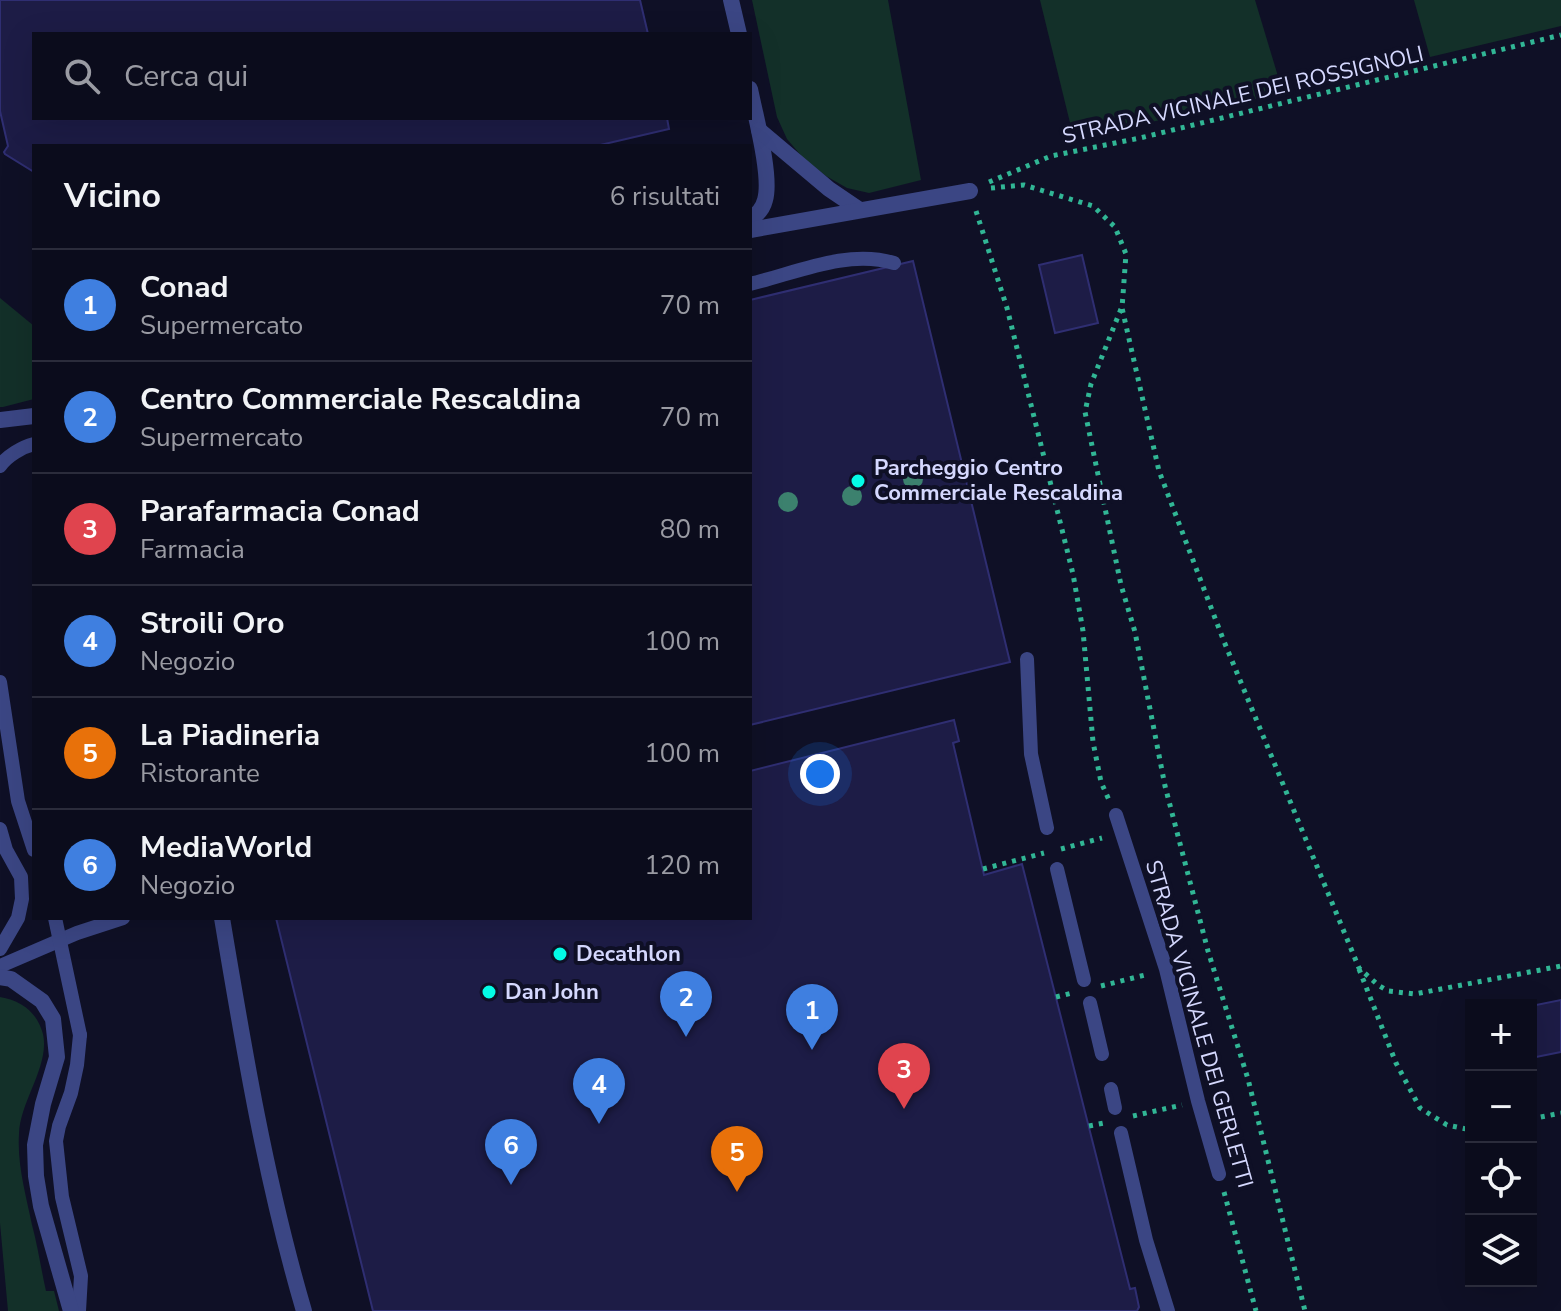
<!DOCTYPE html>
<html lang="it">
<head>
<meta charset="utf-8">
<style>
  :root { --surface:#0b0c1c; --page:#191a29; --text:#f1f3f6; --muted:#9a9ba3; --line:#2b2c3b; --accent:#0b8043 }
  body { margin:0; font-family:"Nunito Sans",sans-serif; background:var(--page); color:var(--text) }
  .controls { position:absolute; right:24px; bottom:24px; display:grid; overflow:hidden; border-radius:0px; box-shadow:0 8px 32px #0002 }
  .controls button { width:72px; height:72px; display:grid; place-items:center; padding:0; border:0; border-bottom:2px solid var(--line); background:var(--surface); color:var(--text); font:40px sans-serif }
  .you { position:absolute; left:820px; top:774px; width:28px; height:28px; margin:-20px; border:6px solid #fff; border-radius:50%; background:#1a73e8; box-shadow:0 0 0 12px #1a73e833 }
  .badge { display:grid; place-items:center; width:52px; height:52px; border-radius:50%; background:var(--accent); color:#fff; font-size:26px; font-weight:700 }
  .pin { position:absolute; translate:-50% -66px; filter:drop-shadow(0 2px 4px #0008) }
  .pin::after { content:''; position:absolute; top:42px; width:28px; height:24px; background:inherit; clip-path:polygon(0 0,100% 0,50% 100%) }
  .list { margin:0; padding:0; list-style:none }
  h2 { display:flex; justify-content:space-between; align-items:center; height:104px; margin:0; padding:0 32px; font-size:34px }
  h2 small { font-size:26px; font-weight:400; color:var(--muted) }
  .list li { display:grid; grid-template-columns:52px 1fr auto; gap:24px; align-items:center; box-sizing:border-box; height:112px; padding:0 32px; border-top:2px solid var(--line) }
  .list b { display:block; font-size:30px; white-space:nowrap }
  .list p { margin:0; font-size:26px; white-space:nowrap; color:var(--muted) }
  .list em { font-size:26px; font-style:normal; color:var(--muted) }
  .icon { flex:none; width:44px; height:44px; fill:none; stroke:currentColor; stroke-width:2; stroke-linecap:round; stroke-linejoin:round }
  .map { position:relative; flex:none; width:1561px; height:1311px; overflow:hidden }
  .search { position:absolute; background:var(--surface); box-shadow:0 8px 32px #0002; left:32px; top:32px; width:720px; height:88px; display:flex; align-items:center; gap:20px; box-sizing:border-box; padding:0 28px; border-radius:0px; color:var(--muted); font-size:30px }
  .panel { position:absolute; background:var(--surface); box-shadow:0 8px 32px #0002; left:32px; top:144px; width:720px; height:776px; border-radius:0px }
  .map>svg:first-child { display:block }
</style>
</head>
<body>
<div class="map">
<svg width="1561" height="1311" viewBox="0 0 1561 1311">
  <rect width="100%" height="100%" fill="#0f1026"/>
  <!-- green -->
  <g fill="#133029">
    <path d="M 752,0 L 888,0 L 921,180 L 869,193 L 847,188 L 826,176 L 804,159 L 787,139 L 777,117 Z"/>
    <path d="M 1040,0 L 1255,0 L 1283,93 L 1074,139 Z"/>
    <path d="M 1414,0 L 1561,0 L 1561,26 L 1430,57 Z"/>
    <path d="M 0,298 L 34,326 L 34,399 L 3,407 L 0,407 Z"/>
    <path d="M 0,997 C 22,1001 37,1012 43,1034 C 50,1066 20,1101 19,1134 C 17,1165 26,1195 32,1225 C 38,1247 41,1269 46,1291 L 54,1291 L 59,1311 L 8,1311 L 0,1223 Z"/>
  </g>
  <!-- building -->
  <g fill="#1d1c46" stroke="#2f2e72" stroke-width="2">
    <path d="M 0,0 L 640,0 L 648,34 L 34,34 L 34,118 L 667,118 L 669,129 L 596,146 L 34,146 L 34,172 L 5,154 L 4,152 L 8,146 L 0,111 Z"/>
    <path d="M 1082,255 L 1098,323 L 1055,333 L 1039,265 Z"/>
    <path d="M 913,261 L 1010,662 L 750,725 L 750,300 Z"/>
    <path d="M 954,720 L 959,741 L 953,743 L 984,875 L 1022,864 L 1130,1289 L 1135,1288 L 1139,1307 L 1137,1311 L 373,1311 L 276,918 L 750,918 L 750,771 Z"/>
    <path d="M 1561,1000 L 1561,1052 L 1531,1058 L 1531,1006 Z"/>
  </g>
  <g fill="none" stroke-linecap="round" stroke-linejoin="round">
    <!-- path -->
    <g stroke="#31b695" stroke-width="5" stroke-dasharray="4 6" stroke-linecap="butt">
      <path d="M 989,182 L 1051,156 L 1140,138 L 1561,35"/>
      <path d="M 991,188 L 1024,185 L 1093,206 L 1115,227 L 1126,254 L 1122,308 L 1159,471 L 1223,639 L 1359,968 L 1378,985 L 1388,991 L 1415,994 L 1561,966"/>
      <path d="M 976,211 L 1007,308 L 1073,574 L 1083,631 L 1093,742 L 1101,782 L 1109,800"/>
      <path d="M 1121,309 L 1091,384 L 1085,412 L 1121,585 L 1135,632 L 1165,786 L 1208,951 L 1248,1079 L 1305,1311"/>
      <path d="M 1061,849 L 1102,838"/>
      <path d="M 983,869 L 1044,853"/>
      <path d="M 1359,969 L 1396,1063 L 1420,1108 L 1447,1125 L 1471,1130"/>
      <path d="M 1101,986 L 1149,974"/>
      <path d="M 1056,997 L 1072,993"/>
      <path d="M 1133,1116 L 1182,1105"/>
      <path d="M 1531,1119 L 1561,1113"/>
      <path d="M 1089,1126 L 1104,1123"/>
      <path d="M 1224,1192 L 1256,1311"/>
    </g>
    <!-- lane -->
    <g stroke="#3b4684" stroke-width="14">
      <path d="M 750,284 C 796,273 847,249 894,263"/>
      <path d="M 0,466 C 7,456 22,447 34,444"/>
      <path d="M 1027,659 L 1031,754 L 1047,828"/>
      <path d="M 0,682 L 18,801 L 34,850"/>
      <path d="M 1116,815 L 1166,969 L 1198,1101 L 1219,1174"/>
      <path d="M 0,829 L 6,850 L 21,877 L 22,899 L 18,918 L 0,949"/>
      <path d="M 1057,869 L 1084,980"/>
      <path d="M 0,966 L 77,933 L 123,918"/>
      <path d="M 1090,1003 L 1102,1054"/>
      <path d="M 1111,1089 L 1115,1108"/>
      <path d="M 1121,1133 L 1146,1240 L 1168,1311"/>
      <path d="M 79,1311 L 81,1276 L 62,1197 L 56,1141 L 59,1126 L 71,1093 L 77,1065 L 80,1035"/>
    </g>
    <!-- street -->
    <g stroke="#3b4684" stroke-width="16">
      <path d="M 731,0 L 739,34"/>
      <path d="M 750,89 C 755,114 772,177 765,200 C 763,208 757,215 750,219"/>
      <path d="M 759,130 L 829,189 L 860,210"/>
      <path d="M 750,230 L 970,191"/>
      <path d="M 0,420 L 34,416"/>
      <path d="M 222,918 C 244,1050 266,1182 304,1311"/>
      <path d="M 0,977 L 11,979 L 42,1001 L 53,1019 L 57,1057 L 43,1104 L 35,1145 L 36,1176 L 41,1206 L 71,1311"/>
    </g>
    <!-- lane-bridge -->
    <path stroke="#3b4684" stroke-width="14" d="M 55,918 L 80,1035"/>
  </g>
  <!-- trees -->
  <g fill="#3c816e">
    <circle cx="913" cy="479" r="10"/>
    <circle cx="852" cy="496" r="10"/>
    <circle cx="788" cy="502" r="10"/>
  </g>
  <!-- markers -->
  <g fill="#04fbe6" stroke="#0f1026" stroke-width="3">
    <circle cx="858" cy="481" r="8"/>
    <circle cx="560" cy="954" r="8"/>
    <circle cx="489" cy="992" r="8"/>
  </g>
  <g text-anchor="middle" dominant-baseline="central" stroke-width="8" stroke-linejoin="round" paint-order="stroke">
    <!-- street labels -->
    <g font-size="22" fill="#d5d8fe" stroke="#0f1026">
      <text transform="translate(1243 95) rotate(-13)">STRADA VICINALE DEI ROSSIGNOLI</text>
      <text transform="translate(1199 1024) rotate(74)">STRADA VICINALE DEI GERLETTI</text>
    </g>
    <!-- poi labels -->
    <g font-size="22" font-weight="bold" fill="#d5d8fe" stroke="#0f1026" text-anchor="start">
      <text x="874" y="468">Parcheggio Centro<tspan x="874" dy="25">Commerciale Rescaldina</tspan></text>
      <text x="576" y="954">Decathlon</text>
      <text x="505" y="992">Dan John</text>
    </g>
  </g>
</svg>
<div class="controls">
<button>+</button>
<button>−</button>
<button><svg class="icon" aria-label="locate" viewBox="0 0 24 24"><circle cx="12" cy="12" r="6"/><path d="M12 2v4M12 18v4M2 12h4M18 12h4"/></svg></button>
<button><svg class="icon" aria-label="layers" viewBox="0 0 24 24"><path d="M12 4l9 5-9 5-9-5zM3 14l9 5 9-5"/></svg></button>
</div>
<div class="you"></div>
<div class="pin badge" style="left:812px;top:1050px;background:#3f7fe0">1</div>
<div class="pin badge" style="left:686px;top:1037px;background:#3f7fe0">2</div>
<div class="pin badge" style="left:904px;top:1109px;background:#e0444e">3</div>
<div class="pin badge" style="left:599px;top:1124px;background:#3f7fe0">4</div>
<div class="pin badge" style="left:737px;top:1192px;background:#e8710a">5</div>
<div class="pin badge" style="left:511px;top:1185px;background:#3f7fe0">6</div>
<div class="search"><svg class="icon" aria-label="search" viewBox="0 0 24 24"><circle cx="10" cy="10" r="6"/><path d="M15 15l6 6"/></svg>Cerca qui</div>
<section class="panel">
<h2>Vicino<small>6 risultati</small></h2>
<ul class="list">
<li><span class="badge" style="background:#3f7fe0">1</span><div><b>Conad</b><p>Supermercato</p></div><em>70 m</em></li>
<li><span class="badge" style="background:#3f7fe0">2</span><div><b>Centro Commerciale Rescaldina</b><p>Supermercato</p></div><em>70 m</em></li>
<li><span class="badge" style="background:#e0444e">3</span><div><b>Parafarmacia Conad</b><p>Farmacia</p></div><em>80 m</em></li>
<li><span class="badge" style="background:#3f7fe0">4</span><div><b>Stroili Oro</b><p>Negozio</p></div><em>100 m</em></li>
<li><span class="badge" style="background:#e8710a">5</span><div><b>La Piadineria</b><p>Ristorante</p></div><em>100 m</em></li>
<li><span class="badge" style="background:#3f7fe0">6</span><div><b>MediaWorld</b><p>Negozio</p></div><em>120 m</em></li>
</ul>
</section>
</div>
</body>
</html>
